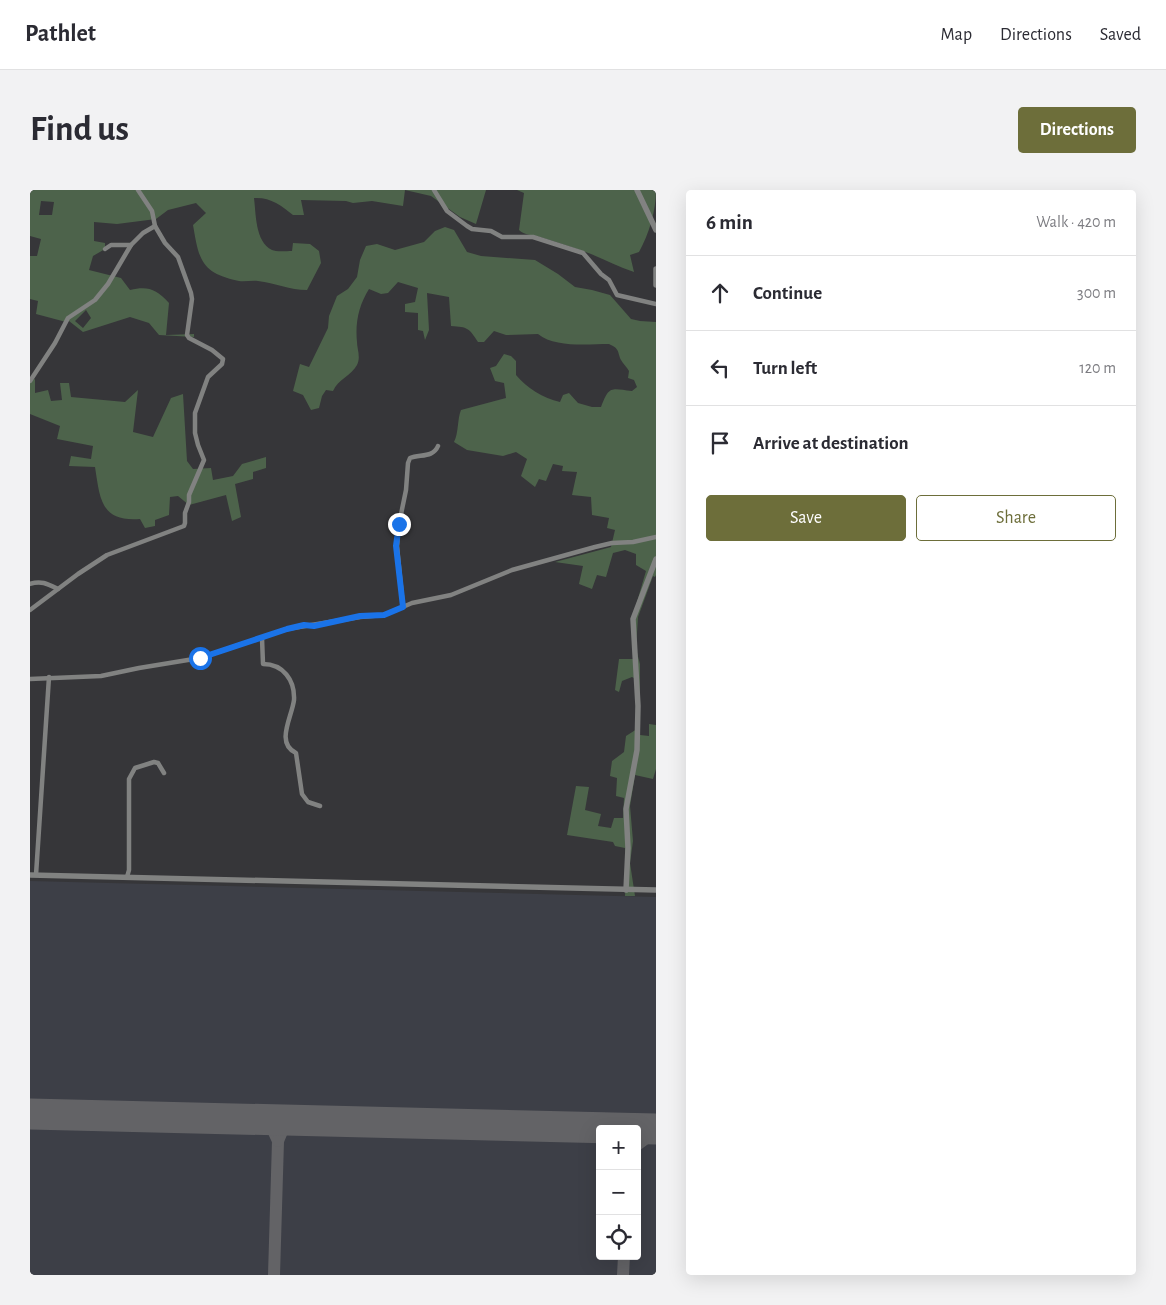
<!DOCTYPE html>
<html lang="en">
<head>
<meta charset="utf-8">
<style>
  :root { --surface:#fff; --page:#f2f2f3; --text:#2b2b33; --muted:#7c7c81; --line:#e1e1e2; --accent:#6d6e3a }
  body { margin:0; font-family:"Alegreya Sans",sans-serif; background:var(--page); color:var(--text) }
  .controls { position:absolute; right:15px; bottom:15px; display:grid; overflow:hidden; border-radius:5px; box-shadow:0 5px 20px #0002 }
  .controls button { width:45px; height:45px; display:grid; place-items:center; padding:0; border:0; border-bottom:1px solid var(--line); background:var(--surface); color:var(--text); font:25px sans-serif }
  .stop { position:absolute; width:15px; height:15px; margin:-11px; border:4px solid #1a73e8; border-radius:50%; background:#fff }
  .stop.end { background:#1a73e8; border-color:#fff; box-shadow:0 1px 5px #0008 }
  .list { margin:0; padding:0; list-style:none }
  h2 { display:flex; justify-content:space-between; align-items:center; height:65px; margin:0; padding:0 20px; font-size:21px }
  h2 small { font-size:16px; font-weight:400; color:var(--muted) }
  .list li { display:grid; grid-template-columns:32px 1fr auto; gap:15px; align-items:center; box-sizing:border-box; height:75px; padding:0 20px; border-top:1px solid var(--line) }
  .list b { display:block; font-size:19px; white-space:nowrap }
  .list em { font-size:16px; font-style:normal; color:var(--muted) }
  .actions { display:flex; gap:10px; padding:15px 20px }
  .actions a { flex:1; padding:11px 0; border:1px solid var(--accent); border-radius:5px; text-align:center; font-size:18px; color:var(--accent) }
  .actions .main { background:var(--accent); color:#fff }
  .icon { flex:none; width:28px; height:28px; fill:none; stroke:currentColor; stroke-width:2; stroke-linecap:round; stroke-linejoin:round }
  .map { position:relative; flex:none; width:626px; height:1085px; overflow:hidden; border-radius:5px }
  header { display:flex; align-items:center; gap:30px; box-sizing:border-box; height:70px; padding:0 25px; background:var(--surface); border-bottom:1px solid var(--line) }
  header strong { font-size:24px }
  nav { display:flex; gap:28px; margin-inline-start:auto; font-size:18px }
  .intro { display:flex; align-items:center; justify-content:space-between; box-sizing:border-box; height:120px; padding:0 30px }
  h1 { margin:0; font-size:35px }
  .button { padding:12px 22px; border-radius:5px; background:var(--accent); color:#fff; font-size:18px; font-weight:700 }
  main { display:flex; gap:30px; padding:0 30px }
  aside { flex:1; background:var(--surface); border-radius:5px; box-shadow:0 5px 20px #0002 }
  .map>svg:first-child { display:block }
</style>
</head>
<body>
<header>
<strong>Pathlet</strong>
<nav><a>Map</a><a>Directions</a><a>Saved</a></nav>
</header>
<div class="intro"><h1>Find us</h1><a class="button">Directions</a></div>
<main>
<div class="map">
<svg width="626" height="1085" viewBox="0 0 626 1085">
  <rect width="100%" height="100%" fill="#363639"/>
  <!-- built -->
  <path fill="#3d3f47" fill-rule="evenodd" d="M 0,691 L 626,707 L 626,1085 L 0,1085 ZM 570,939 L 607,939 L 607,1066 L 570,1066 Z"/>
  <!-- green -->
  <g fill="#4d634b" fill-rule="evenodd">
    <path d="M 0,0 L 375,0 L 373,16 L 342,11 L 323,13 L 316,11 L 271,10 L 274,25 L 263,25 C 251,15 240,7 224,8 C 226,23 225,52 242,60 C 246,62 256,61 262,61 L 263,53 L 280,54 L 289,61 L 291,73 L 277,100 C 260,100 245,93 228,91 C 222,90 215,92 209,91 C 171,83 169,70 163,35 L 176,23 L 166,13 L 138,20 L 126,29 L 87,34 L 64,32 L 64,51 L 75,53 L 75,59 L 63,66 L 59,80 L 91,88 L 100,100 C 118,96 126,99 139,113 L 136,145 L 164,144 L 164,147 L 129,145 L 119,133 L 100,127 L 53,142 L 39,131 L 36,132 L 6,124 L 8,111 L 0,109 L 0,66 L 7,66 L 11,49 L 0,46 ZM 11,11 L 24,12 L 22,25 L 9,25 ZM 56,120 L 61,128 L 53,138 L 45,131 Z"/>
    <path d="M 375,0 L 456,0 L 446,34 L 430,27 L 401,6 Z"/>
    <path d="M 487,0 L 626,0 C 626,21 619,44 609,62 L 600,65 L 604,82 C 589,77 576,70 561,64 C 545,58 527,52 510,47 C 503,45 494,45 489,40 L 494,3 Z"/>
    <path d="M 415,37 L 424,40 L 437,62 L 451,66 L 505,70 L 528,84 L 545,97 L 562,100 L 580,105 L 601,129 L 610,131 L 626,132 L 626,385 L 625,387 L 623,386 L 608,427 L 606,459 L 610,474 L 610,545 L 619,546 L 619,534 L 626,535 L 626,579 L 623,589 L 605,585 L 600,616 L 603,651 L 600,673 L 605,706 L 595,706 L 596,684 L 595,658 L 585,656 L 583,652 L 537,645 L 546,596 L 559,597 L 555,620 L 571,624 L 568,636 L 581,638 L 584,628 L 593,628 L 594,608 L 586,606 L 587,588 L 580,586 L 582,571 L 594,562 L 596,546 L 607,539 L 606,489 L 602,487 L 592,491 L 589,502 L 585,500 L 589,469 L 605,469 L 602,429 L 616,381 L 606,375 L 606,364 L 595,360 L 583,363 L 576,387 L 567,385 L 562,399 L 549,394 L 553,376 L 525,372 L 581,357 L 585,340 L 577,338 L 579,328 L 562,325 L 561,307 L 542,305 L 547,282 L 532,281 L 533,276 L 523,274 L 516,291 L 509,289 L 505,297 L 491,286 L 497,269 L 486,262 L 473,266 L 437,260 L 424,252 C 429,242 427,230 431,220 L 476,208 L 474,193 L 465,191 L 460,178 L 466,176 L 474,164 L 481,166 L 486,171 L 486,185 C 497,198 513,208 530,212 L 533,205 L 539,203 L 548,213 L 562,217 L 571,217 C 579,196 580,198 602,201 L 607,197 L 604,190 L 598,188 L 599,181 C 597,177 593,174 591,170 C 587,161 590,159 579,154 C 558,154 525,158 508,144 L 476,145 L 464,141 L 454,152 L 448,152 C 439,138 438,137 421,136 L 419,107 L 397,103 L 399,140 L 395,150 L 393,141 L 388,140 L 388,123 L 375,122 L 375,114 L 385,112 L 388,98 L 368,92 L 358,103 L 351,104 L 339,99 C 329,115 325,132 327,152 C 327,159 331,167 327,175 C 321,186 308,189 303,201 L 296,200 L 292,206 L 289,218 L 281,220 L 273,205 L 263,201 L 270,174 L 279,177 L 298,138 L 299,126 L 307,106 L 318,99 L 327,87 L 330,70 L 336,56 L 347,54 L 365,60 L 394,52 L 405,41 Z"/>
    <path d="M 5,189 L 5,203 L 18,200 L 21,211 L 32,210 L 30,193 L 39,193 L 41,207 L 95,212 L 108,200 L 103,242 L 123,247 L 141,208 L 153,204 L 157,271 L 163,279 L 181,278 L 183,290 L 203,286 L 212,274 L 236,267 L 236,278 L 223,282 L 223,289 L 205,294 L 211,327 L 202,331 L 196,305 L 159,315 L 148,306 L 140,307 L 139,325 L 125,330 L 125,336 L 115,338 L 110,329 C 70,332 70,308 65,277 L 39,276 L 41,266 L 61,269 L 63,256 L 27,249 L 30,236 L 0,224 L 0,191 Z"/>
  </g>
  <g fill="none" stroke-linecap="round" stroke-linejoin="round">
    <!-- taxiway -->
    <g stroke="#636366" stroke-width="12">
      <path d="M 235,929 L 242,938 L 248,951 L 244,1085"/>
      <path d="M 562,938 L 570,941"/>
      <path d="M 248,951 L 253,939 L 263,929"/>
      <path d="M 607,955 L 619,946 L 626,943"/>
      <path d="M 593,1085 L 594,1066"/>
    </g>
    <!-- runway -->
    <path stroke="#636366" stroke-width="31" d="M 0,924 L 626,939"/>
    <!-- minor -->
    <g stroke="#818281" stroke-width="4.5">
      <path d="M 404,0 L 417,21 L 437,36 L 442,39 L 461,41 L 472,47 L 503,47 L 553,63 L 571,84 L 579,90 L 587,105 L 626,114"/>
      <path d="M 75,59 L 81,55 L 101,55"/>
      <path d="M 0,191 L 25,153 L 38,128 L 65,110 L 78,94 L 101,55 L 113,43 L 125,36"/>
      <path d="M 0,394 C 11,390 18,394 28,399"/>
      <path d="M 373,417 L 367,356 L 369,334 L 376,300 L 378,273 L 380,268 C 390,264 403,268 408,256"/>
      <path d="M 0,420 L 48,384 L 77,365 L 154,336 L 155,333 L 155,323 L 159,312 L 159,305 L 174,270 L 168,255 L 165,243 L 165,223 L 178,187 L 192,174 L 193,169 L 182,160 L 159,148 L 157,145 L 162,109 L 161,103 L 148,67 L 135,53 L 125,36 L 122,21 L 108,0"/>
      <path d="M 232,448 L 233,474 C 253,474 265,490 264,510 C 262,527 245,553 266,563 L 272,604 L 278,612 L 290,616"/>
      <path d="M 0,489 L 71,486 L 109,478 L 170,468 L 257,439 L 330,427 L 354,425 L 382,413 L 421,405 L 482,380 L 565,357 L 582,353 L 603,352 L 626,347"/>
      <path d="M 6,685 L 19,487"/>
      <path d="M 97,687 L 99,680 L 99,589 L 105,578 L 124,572 L 128,573 L 134,583"/>
    </g>
    <!-- tertiary -->
    <g stroke="#818281" stroke-width="5.5">
      <path d="M 607,0 L 626,40"/>
      <path d="M 626,79 L 626,95"/>
      <path d="M 0,685 L 626,700"/>
      <path d="M 596,700 L 598,658 L 596,619 L 607,560 L 608,516 L 603,429 L 626,369"/>
    </g>
  </g>
  <g fill="none" stroke-linecap="round" stroke-linejoin="round">
    <!-- route -->
    <path stroke="#1a73e8" stroke-width="6" d="M 170,468 L 257,439 L 274,435 L 284,436 L 330,426 L 354,425 L 373,417 L 366,356 L 369,334"/>
  </g>
</svg>
<div class="controls">
<button>+</button>
<button>−</button>
<button><svg class="icon" aria-label="locate" viewBox="0 0 24 24"><circle cx="12" cy="12" r="6"/><path d="M12 2v4M12 18v4M2 12h4M18 12h4"/></svg></button>
</div>
<div class="stop" style="left:170px;top:468px"></div>
<div class="stop end" style="left:369px;top:334px"></div>
</div>
<aside>
<h2>6 min<small>Walk · 420 m</small></h2>
<ul class="list">
<li><svg class="icon" aria-label="ahead" viewBox="0 0 24 24"><path d="M12 20V5M6 11l6-6 6 6"/></svg><div><b>Continue</b></div><em>300 m</em></li>
<li><svg class="icon" aria-label="left" viewBox="0 0 24 24"><path d="M17 20v-9H6M10 6l-5 5 5 5"/></svg><div><b>Turn left</b></div><em>120 m</em></li>
<li><svg class="icon" aria-label="arrive" viewBox="0 0 24 24"><path d="M6 21V4h12l-3 4 3 4H6"/></svg><div><b>Arrive at destination</b></div></li>
</ul>
<div class="actions"><a class="main">Save</a><a>Share</a></div>
</aside>
</main>
</body>
</html>
